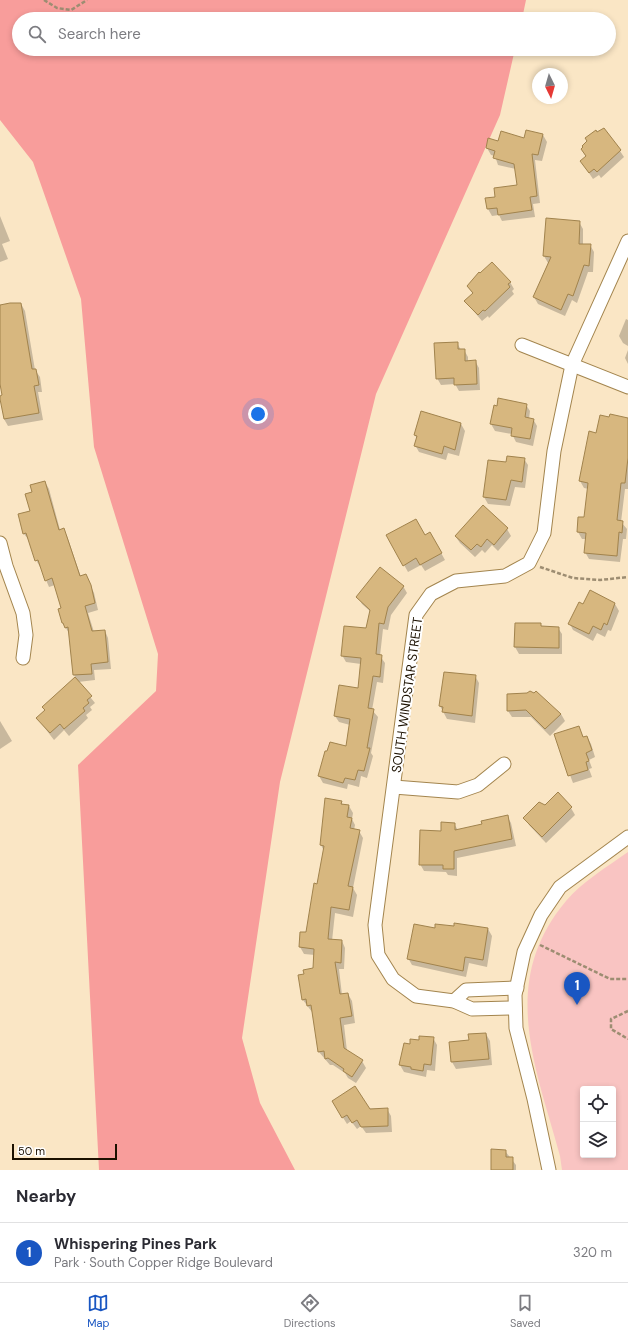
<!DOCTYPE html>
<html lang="en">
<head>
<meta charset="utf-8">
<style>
  :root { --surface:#fff; --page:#f7f7f7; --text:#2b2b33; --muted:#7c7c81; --line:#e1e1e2; --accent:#1956c2 }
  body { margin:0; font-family:"DM Sans",sans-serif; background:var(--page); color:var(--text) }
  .controls { position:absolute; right:12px; bottom:12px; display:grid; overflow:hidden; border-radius:4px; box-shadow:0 2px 6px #0003 }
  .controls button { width:36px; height:36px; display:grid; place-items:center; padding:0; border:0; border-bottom:1px solid var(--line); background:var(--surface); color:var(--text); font:20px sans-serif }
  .compass { position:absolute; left:532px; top:68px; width:36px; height:36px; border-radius:50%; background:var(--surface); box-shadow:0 2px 6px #0003; rotate:175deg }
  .scale { position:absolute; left:12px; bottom:10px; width:105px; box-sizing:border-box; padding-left:4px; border:2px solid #1c1100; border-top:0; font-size:11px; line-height:14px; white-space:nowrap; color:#1c1100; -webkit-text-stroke:3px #fff; paint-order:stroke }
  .you { position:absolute; left:258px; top:414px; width:14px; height:14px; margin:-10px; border:3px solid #fff; border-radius:50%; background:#1a73e8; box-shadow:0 0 0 6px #1a73e833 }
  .badge { display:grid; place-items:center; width:26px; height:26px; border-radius:50%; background:var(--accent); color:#fff; font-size:13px; font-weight:700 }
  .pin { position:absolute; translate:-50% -33px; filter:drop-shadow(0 1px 2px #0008) }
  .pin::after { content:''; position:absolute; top:21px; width:14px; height:12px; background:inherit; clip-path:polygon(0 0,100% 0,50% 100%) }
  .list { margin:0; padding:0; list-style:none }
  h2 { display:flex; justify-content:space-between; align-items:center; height:52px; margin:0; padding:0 16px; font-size:17px }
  h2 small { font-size:13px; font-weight:400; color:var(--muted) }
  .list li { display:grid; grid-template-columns:26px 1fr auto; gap:12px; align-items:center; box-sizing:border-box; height:60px; padding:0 16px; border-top:1px solid var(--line) }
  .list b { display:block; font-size:15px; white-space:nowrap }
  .list p { margin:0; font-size:13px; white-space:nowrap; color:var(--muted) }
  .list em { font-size:13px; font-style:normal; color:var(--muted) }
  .icon { flex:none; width:22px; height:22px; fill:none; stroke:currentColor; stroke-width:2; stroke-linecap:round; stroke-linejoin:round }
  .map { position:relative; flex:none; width:628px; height:1170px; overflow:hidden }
  .search { position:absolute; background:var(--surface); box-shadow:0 2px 6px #0003; left:12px; right:12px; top:12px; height:44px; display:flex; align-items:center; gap:10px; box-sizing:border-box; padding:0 14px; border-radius:22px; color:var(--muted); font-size:15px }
  .sheet { height:112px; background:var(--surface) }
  nav { display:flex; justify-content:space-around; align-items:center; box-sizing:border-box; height:56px; border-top:1px solid var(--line); background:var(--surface); font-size:11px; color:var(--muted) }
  nav a { display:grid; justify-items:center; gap:2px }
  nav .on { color:var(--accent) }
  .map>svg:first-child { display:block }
</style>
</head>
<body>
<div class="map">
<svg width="628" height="1170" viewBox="0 0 628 1170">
  <rect width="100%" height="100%" fill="#fae6c5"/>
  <!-- green -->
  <path fill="#f9c4c2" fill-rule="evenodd" d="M 628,852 L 628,1170 L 562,1170 L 560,1156 C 536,1067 498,982 566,901 C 583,881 607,867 628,852 ZM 583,1089 L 613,1089 L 613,1155 L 583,1155 Z"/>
  <!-- forest -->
  <path fill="#f89d9b" d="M 0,0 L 526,0 L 522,19 L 19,19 L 19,49 L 515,49 L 500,115 L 376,394 L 280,782 L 242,1038 L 260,1103 L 295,1170 L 99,1170 L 78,765 L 156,691 L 158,654 L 94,447 L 81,299 L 33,162 L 0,120 Z"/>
  <!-- shadow -->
  <g fill="#0003">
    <path d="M 527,131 L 543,135 L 547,142 L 542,161 L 535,160 L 540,203 L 533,204 L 535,217 L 502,221 L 499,215 L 492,216 L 488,209 L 486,199 L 496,198 L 518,186 L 516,169 L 498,165 L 495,156 L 491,155 L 487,148 L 499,142 L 525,139 Z"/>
    <path d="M 588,141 L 620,151 L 624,157 L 601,178 L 599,175 L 593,179 L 581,161 L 586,157 L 582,150 Z"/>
    <path d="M 0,216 L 10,241 L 2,244 L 8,259 L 0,262 Z"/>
    <path d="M 547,219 L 579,222 L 583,229 L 583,245 L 590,245 L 594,252 L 593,272 L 588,272 L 577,303 L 572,300 L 565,316 L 538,304 L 534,297 L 548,263 L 544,256 Z"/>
    <path d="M 510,282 L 514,289 L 512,291 L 514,294 L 489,318 L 488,316 L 482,321 L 465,301 L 473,294 L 468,287 Z"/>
    <path d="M 21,304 L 25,311 L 35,370 L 40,377 L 42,392 L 38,392 L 43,420 L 8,426 L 4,419 L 1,396 L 3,396 L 0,380 L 0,306 Z"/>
    <path d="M 626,319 L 628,320 L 628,346 L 623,343 L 619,336 Z"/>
    <path d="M 457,343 L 461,350 L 464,350 L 468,357 L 468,362 L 475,361 L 479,368 L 480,390 L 459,391 L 455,384 L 441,385 L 437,378 Z"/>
    <path d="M 628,350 L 628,364 L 625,358 Z"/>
    <path d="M 526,405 L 530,411 L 529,419 L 533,419 L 537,426 L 533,446 L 516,442 L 512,434 L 495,431 L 491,424 Z"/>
    <path d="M 610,418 L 628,419 L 628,489 L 625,489 L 621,522 L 627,529 L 626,539 L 623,539 L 620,562 L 589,559 L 585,552 L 587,539 L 582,539 L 578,532 L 585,518 L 589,489 L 584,488 L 580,481 L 590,432 L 597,434 Z"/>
    <path d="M 461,424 L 465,431 L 459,456 L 448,453 L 446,460 L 419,452 L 415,445 L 417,439 L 415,435 Z"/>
    <path d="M 524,459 L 528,465 L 525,488 L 515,487 L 510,506 L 488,504 L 484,497 L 507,463 Z"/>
    <path d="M 45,482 L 49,489 L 60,530 L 63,530 L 67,536 L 81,577 L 86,576 L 94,593 L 98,610 L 88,613 L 94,632 L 105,631 L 108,638 L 111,669 L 94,670 L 95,680 L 78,682 L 95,703 L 90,707 L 92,710 L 86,715 L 88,718 L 69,736 L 64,730 L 54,740 L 37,718 L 45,711 L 43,708 L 76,678 L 74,675 L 70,635 L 63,623 L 62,609 L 55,585 L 49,587 L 46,580 L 41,566 L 40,567 L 36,560 L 29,540 L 24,534 L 20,515 L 31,511 L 33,493 Z"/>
    <path d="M 507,529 L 511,536 L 498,551 L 492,545 L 485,553 L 482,550 L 475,557 L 460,543 L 456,537 Z"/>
    <path d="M 430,533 L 445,560 L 425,571 L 421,565 L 408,572 L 388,536 L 424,536 Z"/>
    <path d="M 403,586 L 407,593 L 391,615 L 388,630 L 383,629 L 380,656 L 385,663 L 383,683 L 377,682 L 372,710 L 378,717 L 371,753 L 373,756 L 367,778 L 361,776 L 359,787 L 348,784 L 347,789 L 323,783 L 319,776 L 347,747 L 350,725 L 339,722 L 335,716 L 359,689 L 361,664 L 346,662 L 342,655 L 367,629 L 371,612 L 362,604 L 358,597 Z"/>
    <path d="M 591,592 L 615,604 L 619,611 L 611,631 L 608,630 L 605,637 L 597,633 L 593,641 L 573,630 L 570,624 L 584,606 Z"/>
    <path d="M 516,624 L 540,624 L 542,627 L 558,628 L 562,634 L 562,654 L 519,654 L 515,647 Z"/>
    <path d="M 475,676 L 479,683 L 475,723 L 447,719 L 440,706 Z"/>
    <path d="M 536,692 L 561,714 L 565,721 L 550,736 L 531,717 L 512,717 L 508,711 Z"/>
    <path d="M 0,721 L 12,741 L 0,749 Z"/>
    <path d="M 578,727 L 584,738 L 587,737 L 591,744 L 595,757 L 589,760 L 592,768 L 589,769 L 592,777 L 573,783 L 555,735 Z"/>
    <path d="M 341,802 L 343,805 L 349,806 L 353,813 L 352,819 L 355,825 L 354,830 L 359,831 L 363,838 L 353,888 L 357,895 L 353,917 L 335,913 L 332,941 L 342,941 L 345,948 L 344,969 L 339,969 L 342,995 L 348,994 L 352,1001 L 355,1023 L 344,1025 L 347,1051 L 362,1061 L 366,1068 L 356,1083 L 348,1078 L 345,1073 L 333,1065 L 330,1065 L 319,1052 L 312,1012 L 303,1000 L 305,975 L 314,969 L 315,955 L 304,954 L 300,947 L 301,933 L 307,933 L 318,885 L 324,851 L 321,845 Z"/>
    <path d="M 545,806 L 571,808 L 575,815 L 546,843 L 529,825 L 525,818 Z"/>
    <path d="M 507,816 L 511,823 L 516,846 L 457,858 L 457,876 L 448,875 L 446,872 L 424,871 L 420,864 L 442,832 L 454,824 L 458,830 L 483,825 Z"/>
    <path d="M 454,927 L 488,929 L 492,936 L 487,967 L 469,963 L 466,977 L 412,965 L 408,958 L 436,929 Z"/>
    <path d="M 486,1034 L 490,1041 L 492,1065 L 456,1069 L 452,1062 L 450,1043 L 470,1041 Z"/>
    <path d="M 433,1038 L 437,1045 L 435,1071 L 427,1070 L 426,1077 L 404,1072 L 400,1065 L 410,1045 L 420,1041 Z"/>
    <path d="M 337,1108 L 387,1109 L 391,1116 L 392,1132 L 366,1133 L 361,1126 L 357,1129 L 351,1121 L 347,1124 Z"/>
    <path d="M 505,1151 L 516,1165 L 516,1170 L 492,1170 Z"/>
  </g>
  <!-- building -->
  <g fill="#d7b77f" stroke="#a1834d">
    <path d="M 604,128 L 621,150 L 597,172 L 594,169 L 589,173 L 580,161 L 586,156 L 581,149 L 583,147 L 582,146 L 587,141 L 585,138 L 596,130 L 597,132 Z"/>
    <path d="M 526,130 L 543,134 L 538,155 L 532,154 L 537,196 L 530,197 L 532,210 L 498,215 L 497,208 L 487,209 L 485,198 L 495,197 L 494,188 L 517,185 L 514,164 L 493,158 L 495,151 L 486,148 L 488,138 L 498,141 L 501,131 L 524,138 Z"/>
    <path d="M 546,218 L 580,221 L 579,244 L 591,244 L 589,266 L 584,265 L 573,296 L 568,294 L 561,310 L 533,297 L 551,257 L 543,256 Z"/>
    <path d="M 492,262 L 511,282 L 508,284 L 510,287 L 485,311 L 483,310 L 478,315 L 464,301 L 473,293 L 467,286 L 479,272 L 480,273 Z"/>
    <path d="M 10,303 L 21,303 L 32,369 L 36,369 L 39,385 L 34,386 L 39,413 L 4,419 L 0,399 L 0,396 L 2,395 L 0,384 L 0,305 Z"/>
    <path d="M 458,342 L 458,349 L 465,349 L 465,361 L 476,360 L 477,384 L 454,385 L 454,378 L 436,379 L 434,343 Z"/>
    <path d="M 498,398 L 527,404 L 525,417 L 534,419 L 530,439 L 511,436 L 512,428 L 490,424 L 494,405 L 497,406 Z"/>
    <path d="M 421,411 L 461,423 L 455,450 L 444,446 L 442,454 L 414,446 L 417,436 L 414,435 Z"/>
    <path d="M 610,414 L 628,418 L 628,458 L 625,483 L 621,483 L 617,520 L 623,521 L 622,533 L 619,532 L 617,556 L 584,553 L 586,533 L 577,532 L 578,517 L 584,517 L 588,483 L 579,481 L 589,431 L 596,433 L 600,415 L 609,417 Z"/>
    <path d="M 507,456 L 525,458 L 522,482 L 511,480 L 506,500 L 483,497 L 488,460 L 506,462 Z"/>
    <path d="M 45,481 L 59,530 L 64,528 L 80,576 L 86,574 L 91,585 L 95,603 L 85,606 L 92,631 L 105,630 L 108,662 L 91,664 L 92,674 L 73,675 L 68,627 L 65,628 L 63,623 L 62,623 L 58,609 L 61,608 L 52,578 L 45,581 L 38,560 L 35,561 L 26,533 L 23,534 L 18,514 L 30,511 L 25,494 L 32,492 L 30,485 Z"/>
    <path d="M 483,505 L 508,528 L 494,545 L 487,539 L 481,547 L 477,544 L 471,550 L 455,536 Z"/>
    <path d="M 416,519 L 425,535 L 430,532 L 442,553 L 420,565 L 416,558 L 403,566 L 386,535 Z"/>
    <path d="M 380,567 L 404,586 L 388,607 L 384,624 L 379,623 L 376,654 L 382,655 L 380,677 L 373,676 L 368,708 L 374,709 L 367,748 L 370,748 L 364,771 L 358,770 L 355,780 L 345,778 L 343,783 L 318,776 L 325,751 L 327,751 L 330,742 L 346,746 L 350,719 L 334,716 L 339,685 L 358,688 L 361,658 L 341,656 L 344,626 L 366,628 L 370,610 L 356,597 Z"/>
    <path d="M 590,590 L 615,603 L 607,625 L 604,623 L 601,630 L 593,626 L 589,634 L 568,624 L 579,602 L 583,604 Z"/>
    <path d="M 515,623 L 541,623 L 541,626 L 559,627 L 559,648 L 514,647 Z"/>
    <path d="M 444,672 L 476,675 L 472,716 L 442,712 L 443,707 L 439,706 Z"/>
    <path d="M 75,677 L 92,696 L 87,700 L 89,703 L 83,708 L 85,711 L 64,729 L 60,724 L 50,733 L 36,718 L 45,710 L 42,707 Z"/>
    <path d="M 530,691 L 534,693 L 536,691 L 561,714 L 545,729 L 526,710 L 507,711 L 507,694 L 527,693 Z"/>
    <path d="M 579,726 L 583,737 L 587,736 L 592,750 L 586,753 L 589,761 L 586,762 L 588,770 L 568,776 L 554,734 Z"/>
    <path d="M 558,792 L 572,807 L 542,837 L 523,818 L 539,802 L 545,805 Z"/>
    <path d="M 325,798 L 342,801 L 341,804 L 349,805 L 347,817 L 352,818 L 350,828 L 360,830 L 348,886 L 353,887 L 349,910 L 331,907 L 328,939 L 342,940 L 341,963 L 335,962 L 340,994 L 348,993 L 352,1016 L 340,1018 L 344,1048 L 363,1060 L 352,1077 L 343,1071 L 344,1069 L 328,1058 L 325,1059 L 324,1051 L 318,1052 L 311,1005 L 307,1006 L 306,999 L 302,1000 L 298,975 L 304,974 L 303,970 L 313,968 L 314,949 L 299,947 L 300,932 L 306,932 L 314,883 L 317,884 L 324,846 L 320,845 Z"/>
    <path d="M 508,815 L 512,839 L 454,851 L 454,869 L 443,869 L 443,865 L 419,865 L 420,830 L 441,831 L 441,822 L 455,823 L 455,830 L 482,824 L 481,821 Z"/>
    <path d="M 454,923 L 488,928 L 483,960 L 465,957 L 463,971 L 407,959 L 414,924 L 435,928 L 435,924 L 454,926 Z"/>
    <path d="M 486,1033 L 489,1059 L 451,1062 L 449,1042 L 469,1040 L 468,1034 Z"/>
    <path d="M 419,1036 L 434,1037 L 431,1065 L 424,1064 L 423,1071 L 411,1069 L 411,1067 L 399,1065 L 404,1043 L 410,1044 L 410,1039 L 419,1040 Z"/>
    <path d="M 355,1086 L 370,1109 L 388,1108 L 388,1126 L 361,1127 L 357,1120 L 352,1123 L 347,1115 L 342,1118 L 332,1101 Z"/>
    <path d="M 491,1149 L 506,1150 L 506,1157 L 513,1157 L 513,1170 L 491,1170 Z"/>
  </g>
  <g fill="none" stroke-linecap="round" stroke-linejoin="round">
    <!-- street casing -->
    <g stroke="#a3854e" stroke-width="15">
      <g id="street">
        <path d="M 522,345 L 628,387"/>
        <path d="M 0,543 L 6,566 L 23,613 L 26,635 L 23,658"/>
        <path d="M 394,787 L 458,792 L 478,785 L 504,764"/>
        <path d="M 454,1001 L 466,990 L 517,988"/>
        <path d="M 515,1008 L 472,1009 L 454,1001 L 416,996 L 393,979 L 378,955 L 375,925 L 416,615 L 431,594 L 456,581 L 505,576 L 529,563 L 544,533 L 554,451 L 572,365 L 628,241"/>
        <path d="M 549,1170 L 534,1099 L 516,1028 L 515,995 L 524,952 L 541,915 L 560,887 L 628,837"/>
      </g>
    </g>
    <!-- path -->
    <g stroke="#9d8d72" stroke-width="2.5" stroke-dasharray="4 2" stroke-linecap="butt">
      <path d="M 44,0 L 57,8 L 71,10 L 87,0"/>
      <path d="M 540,567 L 573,578 L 600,580 L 628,577"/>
      <path d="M 540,945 L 610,979 L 628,979"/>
      <path d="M 628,1011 L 611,1019 L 611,1029 L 628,1039"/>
    </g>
    <!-- street -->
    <use href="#street" stroke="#fff" stroke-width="13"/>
  </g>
  <g text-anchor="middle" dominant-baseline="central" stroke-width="4" stroke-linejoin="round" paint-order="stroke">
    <!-- street labels -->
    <g font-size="13" fill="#1c1100" stroke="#fff">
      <text transform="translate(407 695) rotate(-82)">SOUTH WINDSTAR STREET</text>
    </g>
  </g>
</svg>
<div class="controls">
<button><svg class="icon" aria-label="locate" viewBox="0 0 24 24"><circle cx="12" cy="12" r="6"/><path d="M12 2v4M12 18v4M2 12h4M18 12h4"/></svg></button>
<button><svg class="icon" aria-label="layers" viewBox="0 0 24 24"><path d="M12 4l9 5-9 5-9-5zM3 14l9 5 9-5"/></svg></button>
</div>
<svg class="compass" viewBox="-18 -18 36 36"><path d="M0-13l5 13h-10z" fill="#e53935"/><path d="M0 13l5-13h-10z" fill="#7c7c81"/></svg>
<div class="scale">50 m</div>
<div class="you"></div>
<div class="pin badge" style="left:577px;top:1005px">1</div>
<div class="search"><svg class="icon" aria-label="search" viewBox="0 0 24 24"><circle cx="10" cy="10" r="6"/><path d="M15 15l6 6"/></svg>Search here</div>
</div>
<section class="sheet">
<h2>Nearby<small></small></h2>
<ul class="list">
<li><span class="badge">1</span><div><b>Whispering Pines Park</b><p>Park · South Copper Ridge Boulevard</p></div><em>320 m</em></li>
</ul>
</section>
<nav>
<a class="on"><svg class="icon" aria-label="map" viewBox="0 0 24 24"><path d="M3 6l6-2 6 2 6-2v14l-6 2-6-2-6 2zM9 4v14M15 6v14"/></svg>Map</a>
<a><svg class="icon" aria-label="directions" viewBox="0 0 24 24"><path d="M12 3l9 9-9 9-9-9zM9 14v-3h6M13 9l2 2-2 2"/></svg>Directions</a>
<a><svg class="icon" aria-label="saved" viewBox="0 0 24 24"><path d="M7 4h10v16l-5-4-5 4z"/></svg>Saved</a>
</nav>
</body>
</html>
